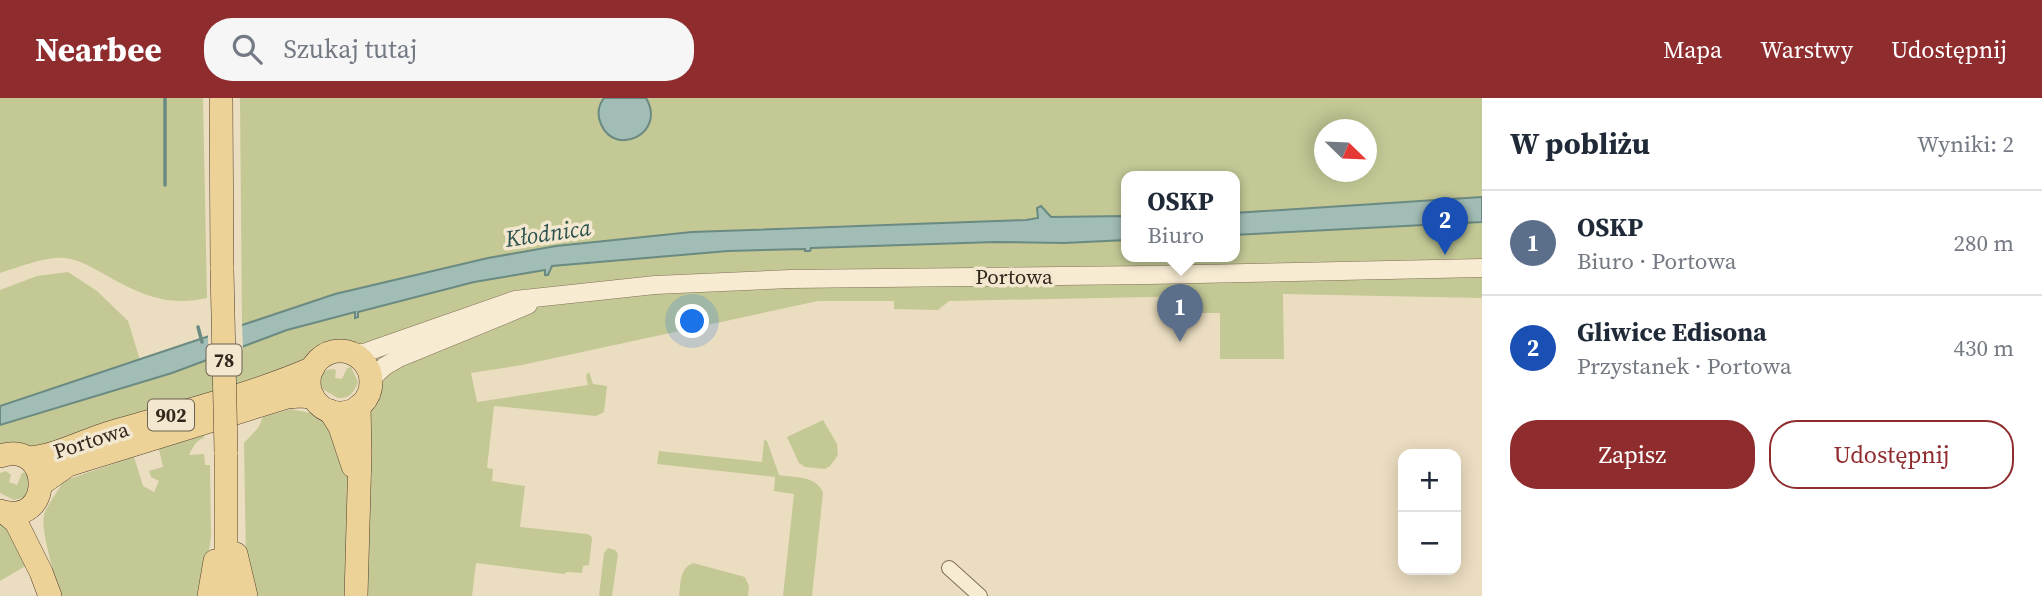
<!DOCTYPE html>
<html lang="pl">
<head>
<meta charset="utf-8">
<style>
  :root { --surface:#fff; --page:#f6f6f7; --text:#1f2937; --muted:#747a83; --line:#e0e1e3; --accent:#8f2c2e }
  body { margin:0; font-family:"Source Serif 4",serif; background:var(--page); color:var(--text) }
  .controls { position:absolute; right:21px; bottom:21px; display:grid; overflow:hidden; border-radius:14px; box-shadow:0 4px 18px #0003 }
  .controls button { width:63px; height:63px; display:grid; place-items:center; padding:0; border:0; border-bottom:2px solid var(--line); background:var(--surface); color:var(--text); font:35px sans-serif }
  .compass { position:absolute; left:1314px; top:21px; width:63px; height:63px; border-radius:50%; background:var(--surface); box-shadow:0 4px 18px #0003; rotate:113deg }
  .you { position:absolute; left:693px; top:224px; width:24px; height:24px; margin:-18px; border:5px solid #fff; border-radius:50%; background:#1a73e8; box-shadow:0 0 0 10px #1a73e833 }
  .badge { display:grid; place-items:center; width:46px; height:46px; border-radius:50%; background:var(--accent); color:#fff; font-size:23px; font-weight:700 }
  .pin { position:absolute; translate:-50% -58px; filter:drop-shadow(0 2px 4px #0008) }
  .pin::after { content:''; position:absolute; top:37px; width:24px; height:21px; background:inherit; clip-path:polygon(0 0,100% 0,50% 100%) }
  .popup { position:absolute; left:1121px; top:73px; width:119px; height:91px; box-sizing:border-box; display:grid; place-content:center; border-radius:14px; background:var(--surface); filter:drop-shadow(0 2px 5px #0005); font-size:23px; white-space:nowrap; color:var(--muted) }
  .popup b { font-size:26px; color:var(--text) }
  .popup::after { content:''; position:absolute; left:50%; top:100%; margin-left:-14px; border:14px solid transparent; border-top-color:var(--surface) }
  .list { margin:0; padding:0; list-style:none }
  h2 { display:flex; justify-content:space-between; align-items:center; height:91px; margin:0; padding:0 28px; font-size:30px }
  h2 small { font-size:23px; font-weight:400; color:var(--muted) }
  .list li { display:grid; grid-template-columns:46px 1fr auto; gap:21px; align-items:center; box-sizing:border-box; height:105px; padding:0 28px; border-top:2px solid var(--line) }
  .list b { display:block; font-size:26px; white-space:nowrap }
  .list p { margin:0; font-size:23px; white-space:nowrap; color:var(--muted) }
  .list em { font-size:23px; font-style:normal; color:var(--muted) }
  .actions { display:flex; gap:14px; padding:21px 28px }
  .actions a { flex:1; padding:16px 0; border:2px solid var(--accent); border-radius:28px; text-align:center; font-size:24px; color:var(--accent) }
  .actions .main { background:var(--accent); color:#fff }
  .icon { flex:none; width:38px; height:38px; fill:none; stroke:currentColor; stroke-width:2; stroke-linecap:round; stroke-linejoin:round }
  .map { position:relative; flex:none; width:1482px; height:498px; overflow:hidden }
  header { display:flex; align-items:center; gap:42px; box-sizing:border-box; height:98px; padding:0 35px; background:var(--accent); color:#fff }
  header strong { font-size:33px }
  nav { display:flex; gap:38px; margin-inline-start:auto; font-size:24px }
  .search { width:490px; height:63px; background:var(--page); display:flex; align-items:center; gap:18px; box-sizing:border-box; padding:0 24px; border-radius:28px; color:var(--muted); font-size:26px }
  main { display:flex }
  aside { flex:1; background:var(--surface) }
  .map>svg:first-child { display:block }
</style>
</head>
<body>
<header>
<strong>Nearbee</strong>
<div class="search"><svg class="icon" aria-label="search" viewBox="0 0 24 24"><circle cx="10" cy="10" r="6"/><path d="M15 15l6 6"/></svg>Szukaj tutaj</div>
<nav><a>Mapa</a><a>Warstwy</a><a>Udostępnij</a></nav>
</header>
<main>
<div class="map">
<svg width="1482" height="498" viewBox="0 0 1482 498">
  <rect width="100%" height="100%" fill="#ebddc0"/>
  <!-- green -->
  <g fill="#c3c895" fill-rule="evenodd">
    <path d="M 0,0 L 203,0 L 207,200 C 166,209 139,196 104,176 C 91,169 79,161 64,160 C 47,158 16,170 0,175 Z"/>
    <path d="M 240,0 L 1482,0 L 1482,99 L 1234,115 L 1234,78 L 1126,78 L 1126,118 L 1051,119 L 1037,110 L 1039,120 L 1005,123 L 797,129 L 692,134 L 271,219 L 242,227 ZM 1324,32 L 1366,32 L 1366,74 L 1324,74 Z"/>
    <path d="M 1482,124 L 1482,200 L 1283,196 L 1284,261 L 1220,261 L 1220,215 L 1197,215 L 1197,198 L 949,203 L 938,212 L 894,211 L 894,203 L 818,203 L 522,267 L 471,275 L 477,304 L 588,287 L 586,277 L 589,274 L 593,286 L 607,288 L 604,314 L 596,318 L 494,308 L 487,370 L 493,371 L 492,383 L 525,388 L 520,429 L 587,436 L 591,438 L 592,441 L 589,467 L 583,468 L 582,475 L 567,474 L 564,476 L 476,465 L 472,498 L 366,498 L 367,426 L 372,375 L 370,374 L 368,315 L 377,300 L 384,281 L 369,245 L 351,248 L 334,247 L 320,249 L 294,269 L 37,352 L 0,349 L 0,327 L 172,275 L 287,232 L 355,214 L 356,220 L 358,214 L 474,184 L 546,172 L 551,168 L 728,153 L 805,151 L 805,153 L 810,150 L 995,144 L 1064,145 L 1126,142 L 1126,158 L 1234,158 L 1234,137 Z"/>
    <path d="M 68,174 L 97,193 L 128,223 L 140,262 L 0,308 L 0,192 L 37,178 Z"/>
    <path d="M 351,269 L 358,284 C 354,294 350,301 338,300 L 317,288 C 320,277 322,271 334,271 L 336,273 L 335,280 L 342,281 L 347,270 Z"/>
    <path d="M 291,311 L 310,315 L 312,312 L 334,325 L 352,387 L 347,498 L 255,498 L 246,464 L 244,345 L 258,330 L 263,319 Z"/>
    <path d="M 823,322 L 837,346 L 838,357 L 830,368 L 825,371 L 805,369 L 799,365 L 787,339 Z"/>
    <path d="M 204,335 L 204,340 C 196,342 193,349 189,357 L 204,356 L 205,367 L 210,367 L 211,438 L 203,498 L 60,498 C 56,480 40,433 44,417 C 45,410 59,392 63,383 L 134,359 L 143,388 L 154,394 L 159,383 L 151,379 L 149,373 L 163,369 L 159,351 Z"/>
    <path d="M 764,342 L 767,343 L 779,377 C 796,380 816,377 823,395 L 812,498 L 783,498 L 794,396 L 774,393 L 775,379 L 657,366 L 659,353 L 762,364 Z"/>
    <path d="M 6,373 L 11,377 L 9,384 L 17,387 L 22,375 L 26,374 L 31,380 L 26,399 L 14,402 L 0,395 L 0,375 Z"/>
    <path d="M 0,423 L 7,426 L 27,467 L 0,483 Z"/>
    <path d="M 608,450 L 615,452 L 618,456 L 612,498 L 599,498 L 604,455 Z"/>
    <path d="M 693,465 L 745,479 L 749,488 L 748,498 L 679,498 C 681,485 679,471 693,465 Z"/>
  </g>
  <!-- water -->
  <g fill="#a2bdb5" stroke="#6a8a82" stroke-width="2">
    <path d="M 604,0 L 646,0 C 667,35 615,60 601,26 C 597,17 598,8 604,0 Z"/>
    <path d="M 1482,99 L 1482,124 L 1234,137 L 1234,115 Z"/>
    <path d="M 1041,108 L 1051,119 L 1126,118 L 1126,142 L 1064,145 L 995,144 L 811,150 L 810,153 L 805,153 L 805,151 L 728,153 L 552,168 L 548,177 L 545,177 L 545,172 L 474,184 L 358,214 L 358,219 L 355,220 L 355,214 L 287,232 L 172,275 L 0,327 L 0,308 L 335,196 L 488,160 L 556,148 L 692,134 L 1026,122 L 1038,120 L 1037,110 Z"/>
  </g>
  <!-- pier -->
  <path fill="#ebddc0" d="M 242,223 L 243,252 L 208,265 L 208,235 Z"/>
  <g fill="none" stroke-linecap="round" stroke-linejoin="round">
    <!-- stream -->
    <g stroke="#6a8a82" stroke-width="3.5">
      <path d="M 165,87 L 165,0"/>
      <path d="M 198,229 L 202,244"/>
    </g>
    <!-- minor casing -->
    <g stroke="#836f59" stroke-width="16">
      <path id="minor" d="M 949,470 L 980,498"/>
    </g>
    <!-- tertiary casing -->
    <g stroke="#836f59" stroke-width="19">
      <g id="tertiary">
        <path d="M 351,255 L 364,255 L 375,251 L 515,202 L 655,187 L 790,181 L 1148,177 L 1482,170"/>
        <path d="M 371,281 L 385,268 L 399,260 L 528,207"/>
      </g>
    </g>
    <!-- primary casing -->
    <g stroke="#503d2d" stroke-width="24">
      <g id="primary">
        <path d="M 221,0 L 222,171"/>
        <circle cx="340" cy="284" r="31"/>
        <path d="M 330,313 L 340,329 L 353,368"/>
        <path d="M 226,354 L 226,498"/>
        <path d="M 0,358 C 53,341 54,430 0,413"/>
        <path d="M 28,360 C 56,358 83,343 109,335 C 177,315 248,298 313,270"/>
        <path d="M 41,386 L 68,367 L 287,299 L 300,298 L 313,299"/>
        <path d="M 5,415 L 16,424 L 41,474 L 50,498"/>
        <path d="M 236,456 L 246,498"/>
        <path d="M 209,498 L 215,463"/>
        <path d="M 356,498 L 360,356 L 359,308"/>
      </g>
    </g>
    <!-- minor -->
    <use href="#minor" stroke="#f7ebd2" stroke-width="14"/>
    <!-- tertiary -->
    <use href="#tertiary" stroke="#f7ebd2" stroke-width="18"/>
    <!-- primary -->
    <use href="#primary" stroke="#edd298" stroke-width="23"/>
    <!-- primary-bridge casing -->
    <g stroke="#503d2d" stroke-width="24" stroke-linecap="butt">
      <path id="primary-bridge" d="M 222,171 L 226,354"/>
    </g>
    <!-- primary-bridge -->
    <use href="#primary-bridge" stroke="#edd298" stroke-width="23"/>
  </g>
  <g text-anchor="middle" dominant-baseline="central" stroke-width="7" stroke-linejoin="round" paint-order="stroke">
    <!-- shield labels -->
    <g fill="#f3e8cf" stroke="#6d6152" stroke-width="2">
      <rect x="206.5" y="246.5" width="35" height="31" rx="5"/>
      <rect x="148" y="301.5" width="46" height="31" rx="5"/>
    </g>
    <g font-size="19" font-weight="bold" fill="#33271d">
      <text x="224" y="262">78</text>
      <text x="171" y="317">902</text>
    </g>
    <!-- street labels -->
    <g font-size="21" fill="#33271d" stroke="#f3e8cf">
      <text x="1014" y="178">Portowa</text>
      <text transform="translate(91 342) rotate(-18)">Portowa</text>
    </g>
    <!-- water labels -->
    <g font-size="23" font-style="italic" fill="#2c524f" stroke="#f3e8cf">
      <text transform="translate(548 135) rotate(-8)">Kłodnica</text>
    </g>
  </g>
</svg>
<div class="controls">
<button>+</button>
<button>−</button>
</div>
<svg class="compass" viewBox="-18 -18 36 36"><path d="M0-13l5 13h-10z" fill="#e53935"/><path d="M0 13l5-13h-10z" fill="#747a83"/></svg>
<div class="you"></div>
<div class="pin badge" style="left:1180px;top:244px;background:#5c6f8a">1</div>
<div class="popup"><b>OSKP</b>Biuro</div>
<div class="pin badge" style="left:1445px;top:157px;background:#1a4fb4">2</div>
</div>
<aside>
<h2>W pobliżu<small>Wyniki: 2</small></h2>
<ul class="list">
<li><span class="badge" style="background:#5c6f8a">1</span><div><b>OSKP</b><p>Biuro · Portowa</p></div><em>280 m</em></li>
<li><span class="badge" style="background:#1a4fb4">2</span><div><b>Gliwice Edisona</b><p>Przystanek · Portowa</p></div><em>430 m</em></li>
</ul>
<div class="actions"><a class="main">Zapisz</a><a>Udostępnij</a></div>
</aside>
</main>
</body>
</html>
